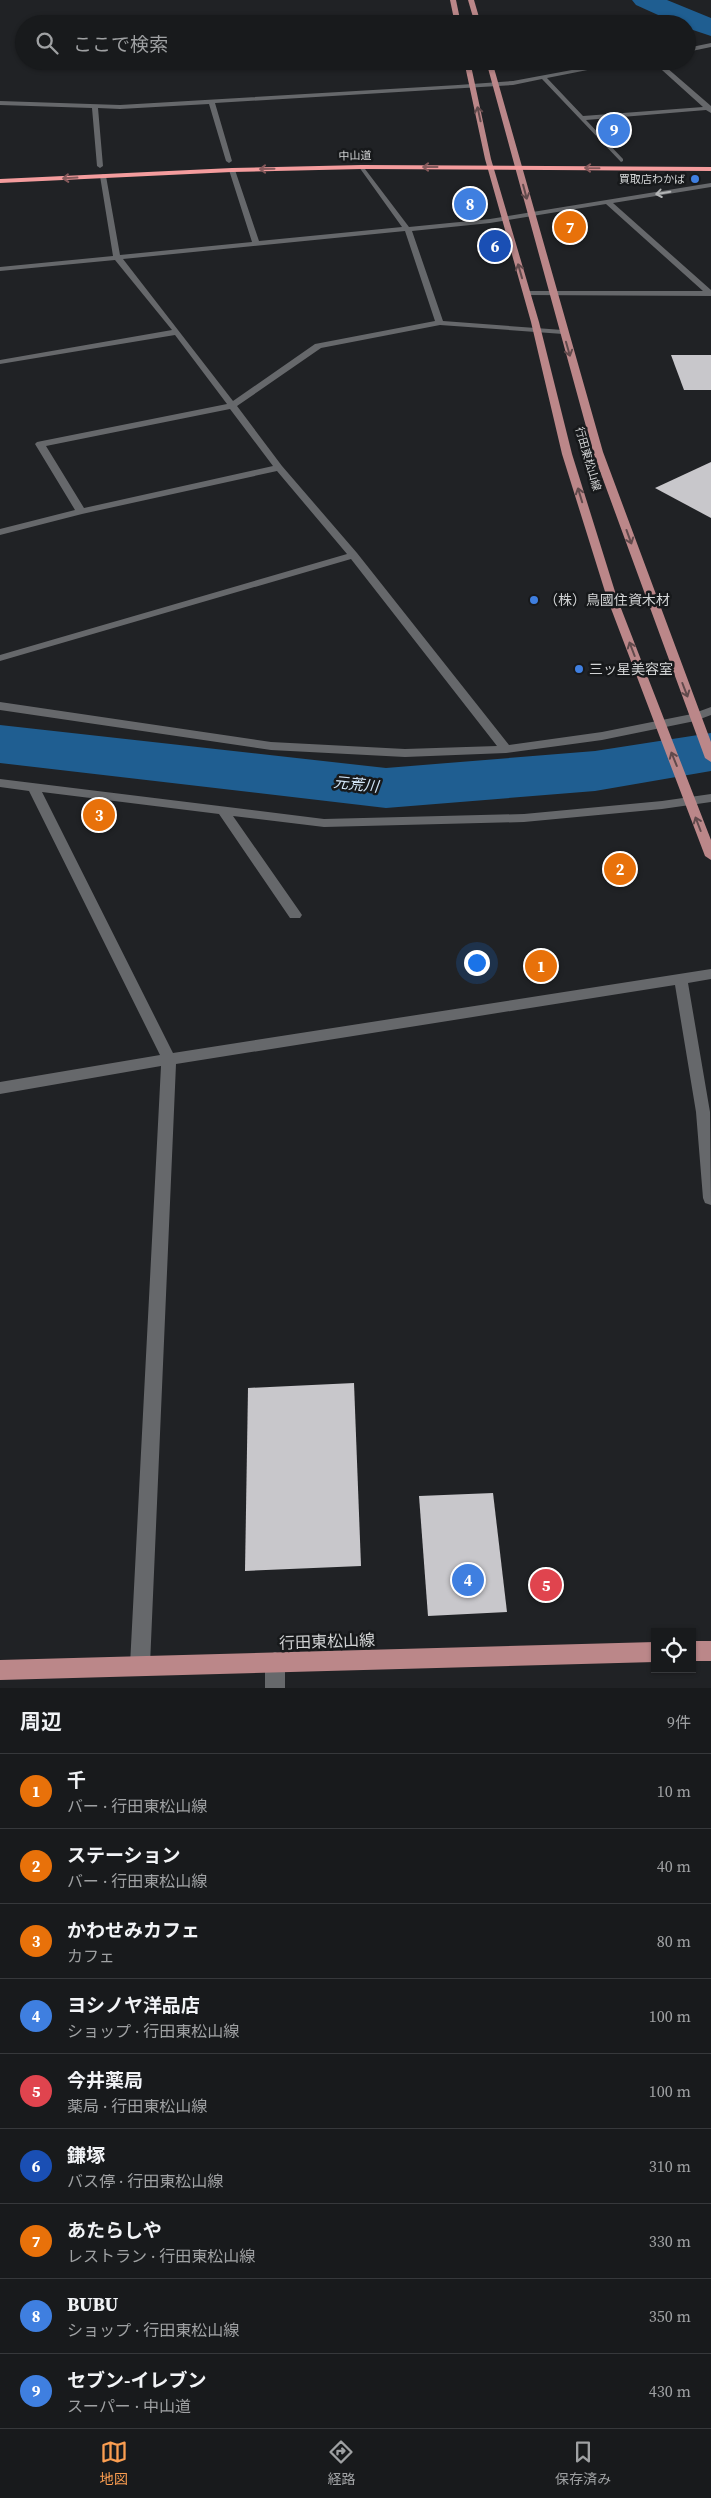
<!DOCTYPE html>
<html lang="ja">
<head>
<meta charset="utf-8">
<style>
  :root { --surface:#181a1c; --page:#212325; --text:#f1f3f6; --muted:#9fa1a3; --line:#36383b; --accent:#fb9e51 }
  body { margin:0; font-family:"Source Serif 4","Noto Sans JP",serif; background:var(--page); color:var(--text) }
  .controls { position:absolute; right:15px; bottom:15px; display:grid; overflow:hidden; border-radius:0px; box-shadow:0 1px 4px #0004 }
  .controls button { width:45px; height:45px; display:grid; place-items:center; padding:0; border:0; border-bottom:1px solid var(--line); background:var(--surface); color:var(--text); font:25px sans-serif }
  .you { position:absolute; left:476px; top:962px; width:18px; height:18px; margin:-12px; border:4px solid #fff; border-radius:50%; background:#1a73e8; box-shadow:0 0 0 8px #1a73e833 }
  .badge { display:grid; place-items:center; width:32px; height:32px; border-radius:50%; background:var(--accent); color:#fff; font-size:16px; font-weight:700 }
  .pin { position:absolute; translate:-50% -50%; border:2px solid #fff; box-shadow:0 1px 5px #0006 }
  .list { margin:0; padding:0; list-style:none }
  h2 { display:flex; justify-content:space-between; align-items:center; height:65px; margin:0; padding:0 20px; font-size:21px }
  h2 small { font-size:16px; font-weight:400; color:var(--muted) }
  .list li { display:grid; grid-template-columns:32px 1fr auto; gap:15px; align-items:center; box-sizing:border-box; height:75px; padding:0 20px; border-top:1px solid var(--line) }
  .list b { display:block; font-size:19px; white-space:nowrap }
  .list p { margin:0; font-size:16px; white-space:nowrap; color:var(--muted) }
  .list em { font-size:16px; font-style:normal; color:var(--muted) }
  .icon { flex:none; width:28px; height:28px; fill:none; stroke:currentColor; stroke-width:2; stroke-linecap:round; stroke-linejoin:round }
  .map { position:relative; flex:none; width:711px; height:1688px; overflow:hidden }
  .search { position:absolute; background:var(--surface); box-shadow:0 1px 4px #0004; left:15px; right:15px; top:15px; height:55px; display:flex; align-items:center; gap:12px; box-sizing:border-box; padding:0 18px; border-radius:28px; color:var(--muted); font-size:19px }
  .sheet { height:740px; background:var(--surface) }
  nav { display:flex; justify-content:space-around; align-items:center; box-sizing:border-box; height:70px; border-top:1px solid var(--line); background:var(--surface); font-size:14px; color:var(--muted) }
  nav a { display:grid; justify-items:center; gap:2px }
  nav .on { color:var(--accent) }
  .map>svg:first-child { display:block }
</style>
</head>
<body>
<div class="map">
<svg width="711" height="1688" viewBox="0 0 711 1688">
  <rect width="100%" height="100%" fill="#202225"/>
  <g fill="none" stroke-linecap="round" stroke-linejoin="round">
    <!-- river -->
    <g fill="#1f5e91" fill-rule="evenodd">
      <path d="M 632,0 L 667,0 L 711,18 L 711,36 L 687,28 L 687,24 L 678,24 L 636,5 Z"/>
      <path d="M 0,725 L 386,768 L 595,751 L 711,733 L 711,771 L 595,791 L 386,808 L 0,763 Z"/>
    </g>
  </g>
  <!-- building -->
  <g fill="#c8c7cb">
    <path d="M 671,355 L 711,355 L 711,390 L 684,390 Z"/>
    <path d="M 711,462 L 711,518 L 655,488 Z"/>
    <path d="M 354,1383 L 361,1566 L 245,1571 L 248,1388 Z"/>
    <path d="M 493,1493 L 507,1612 L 428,1616 L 419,1496 Z"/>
  </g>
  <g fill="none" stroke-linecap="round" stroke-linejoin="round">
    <!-- street -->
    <g fill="#66686b" fill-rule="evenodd">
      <path d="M 711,43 L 711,47 L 687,52 L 687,48 Z"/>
      <path d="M 620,61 L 633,61 L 547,78 L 583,116 L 703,107 L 652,61 L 659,61 L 711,106 L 711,113 L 706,110 L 586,120 L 623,159 L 623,161 L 621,162 L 542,79 L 513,85 L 215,103 L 232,161 L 229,163 L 226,161 L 209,104 L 120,109 L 98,108 L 103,166 L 100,168 L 97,166 L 92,108 L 0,105 L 0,101 L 120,105 L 458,85 L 513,81 Z"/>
      <path d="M 362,165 L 409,227 L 490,219 L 711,183 L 711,187 L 613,203 L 711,290 L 711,296 L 524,295 L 524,291 L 703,291 L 606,204 L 490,223 L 412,231 L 443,321 L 563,330 L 567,332 L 563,334 L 440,325 L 321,348 L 237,406 L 282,466 L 357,553 L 509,745 L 602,732 L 692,714 L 711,707 L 711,715 L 695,721 L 602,740 L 558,746 L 506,753 L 405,757 L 271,750 L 0,710 L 0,702 L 271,742 L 405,749 L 497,746 L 351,559 L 0,661 L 0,655 L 347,554 L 277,471 L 82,514 L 0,535 L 0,529 L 75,510 L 35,444 L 37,442 L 227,404 L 175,335 L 0,364 L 0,360 L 172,330 L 115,260 L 0,271 L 0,267 L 113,256 L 100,176 L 103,174 L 106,176 L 120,255 L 252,242 L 229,170 L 232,168 L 235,170 L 259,241 L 402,227 L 359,167 ZM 405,231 L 435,321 L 315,344 L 233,401 L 123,259 ZM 230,409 L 273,466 L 84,508 L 46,446 Z"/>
      <path d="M 0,779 L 324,819 L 524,814 L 662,801 L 711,794 L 711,802 L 662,809 L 524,822 L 324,827 L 233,816 L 300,912 L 302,915 L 300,918 L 290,918 L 219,814 L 42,792 L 173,1053 L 711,969 L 711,979 L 688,983 L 710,1112 L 711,1205 L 705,1203 L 703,1198 L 696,1112 L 675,985 L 176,1064 L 150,1665 L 147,1672 L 140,1675 L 133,1672 L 130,1665 L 161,1066 L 0,1094 L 0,1082 L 160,1055 L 29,791 L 0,787 Z"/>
      <path d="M 275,1652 L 282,1655 L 285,1662 L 285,1688 L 265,1688 L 265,1662 L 268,1655 Z"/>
    </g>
    <!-- primary -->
    <g fill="#bb8789" fill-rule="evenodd">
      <path d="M 450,0 L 456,0 L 461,24 L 455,24 Z"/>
      <path d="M 468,0 L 474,0 L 481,24 L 475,24 Z"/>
      <path d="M 464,61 L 470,61 L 491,159 L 539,322 L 572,454 L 617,598 L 711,840 L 711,860 L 705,856 L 607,598 L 562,454 L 531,322 L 485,159 Z"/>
      <path d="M 486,61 L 492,61 L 603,452 L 711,742 L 711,762 L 705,758 L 593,452 Z"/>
      <rect x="692" y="1641" width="19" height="20"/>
      <path d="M 655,1642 L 655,1662 L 0,1680 L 0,1660 Z"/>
    </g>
    <!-- highway -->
    <path fill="#f49c9d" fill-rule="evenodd" d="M 362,165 L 711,167 L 711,171 L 362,169 L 232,172 L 0,183 L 0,179 L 232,168 Z"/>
  </g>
  <!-- one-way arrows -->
  <defs><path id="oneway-shaft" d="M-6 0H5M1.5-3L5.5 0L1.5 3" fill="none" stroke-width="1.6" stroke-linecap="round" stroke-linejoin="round" transform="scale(1.25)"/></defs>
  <g stroke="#614a4c">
    <use href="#oneway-shaft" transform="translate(479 114) rotate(-102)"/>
    <use href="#oneway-shaft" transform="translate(525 192) rotate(75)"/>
    <use href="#oneway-shaft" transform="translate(520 271) rotate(-106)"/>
    <use href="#oneway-shaft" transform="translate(568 349) rotate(74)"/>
    <use href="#oneway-shaft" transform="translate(580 495) rotate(-107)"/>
    <use href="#oneway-shaft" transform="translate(629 537) rotate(70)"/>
    <use href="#oneway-shaft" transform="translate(632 649) rotate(-111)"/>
    <use href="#oneway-shaft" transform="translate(685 690) rotate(69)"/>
    <use href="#oneway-shaft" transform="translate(674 759) rotate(-112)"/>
    <use href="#oneway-shaft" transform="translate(698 824) rotate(-111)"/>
  </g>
  <g stroke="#865a5c">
    <use href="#oneway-shaft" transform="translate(430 167) rotate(-180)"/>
    <use href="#oneway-shaft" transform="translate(592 168) rotate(-179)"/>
    <use href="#oneway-shaft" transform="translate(267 169) rotate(179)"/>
    <use href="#oneway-shaft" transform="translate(70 178) rotate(177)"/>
  </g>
  <use stroke="#b2b4b5" href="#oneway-shaft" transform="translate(663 193) rotate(171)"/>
  <!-- markers -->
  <g fill="#3f7fe0" stroke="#17191b" stroke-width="2">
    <circle cx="695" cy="179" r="5"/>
    <circle cx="534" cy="600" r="5"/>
    <circle cx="579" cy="669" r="5"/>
  </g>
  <g text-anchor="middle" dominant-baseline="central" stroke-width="5" stroke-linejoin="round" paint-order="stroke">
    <!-- far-street labels -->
    <g font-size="11" fill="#d2d4d5" stroke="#17191b">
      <text transform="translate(355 156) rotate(-1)">中山道</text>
      <text transform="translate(588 459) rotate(74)">行田東松山線</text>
    </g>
    <!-- far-poi labels -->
    <g font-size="11" fill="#d2d4d5" stroke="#17191b" text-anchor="end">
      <text x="685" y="179">買取店わかば</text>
    </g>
    <!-- poi labels -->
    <g font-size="14" fill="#d2d4d5" stroke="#17191b" text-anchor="start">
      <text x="544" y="600">（株）鳥國住資木材</text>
      <text x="589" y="669">三ッ星美容室</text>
    </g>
    <!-- water labels -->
    <g font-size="15" font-style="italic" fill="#d3e6f8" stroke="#17191b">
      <text transform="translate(356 784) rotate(6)">元荒川</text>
    </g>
    <!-- near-street labels -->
    <g font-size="16" fill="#d2d4d5" stroke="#17191b">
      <text transform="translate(327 1641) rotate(-2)">行田東松山線</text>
    </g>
  </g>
</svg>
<div class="controls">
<button><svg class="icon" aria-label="locate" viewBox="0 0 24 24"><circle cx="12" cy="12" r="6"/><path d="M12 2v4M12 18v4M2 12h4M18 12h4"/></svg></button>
</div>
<div class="you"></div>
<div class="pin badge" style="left:541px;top:966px;background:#e8710a">1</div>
<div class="pin badge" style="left:620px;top:869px;background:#e8710a">2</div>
<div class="pin badge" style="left:99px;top:815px;background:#e8710a">3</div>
<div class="pin badge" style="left:468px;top:1580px;background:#3f7fe0">4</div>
<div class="pin badge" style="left:546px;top:1585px;background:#e0444e">5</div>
<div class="pin badge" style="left:495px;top:246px;background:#1a4fb4">6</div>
<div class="pin badge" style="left:570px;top:227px;background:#e8710a">7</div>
<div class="pin badge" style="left:470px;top:204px;background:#3f7fe0">8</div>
<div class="pin badge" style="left:614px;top:130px;background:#3f7fe0">9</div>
<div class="search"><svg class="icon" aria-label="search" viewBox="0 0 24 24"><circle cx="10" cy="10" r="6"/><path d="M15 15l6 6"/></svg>ここで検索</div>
</div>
<section class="sheet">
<h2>周辺<small>9件</small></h2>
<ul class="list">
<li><span class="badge" style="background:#e8710a">1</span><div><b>千</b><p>バー · 行田東松山線</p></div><em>10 m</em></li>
<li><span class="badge" style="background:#e8710a">2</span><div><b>ステーション</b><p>バー · 行田東松山線</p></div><em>40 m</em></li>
<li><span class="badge" style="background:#e8710a">3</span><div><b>かわせみカフェ</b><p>カフェ</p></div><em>80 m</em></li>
<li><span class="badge" style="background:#3f7fe0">4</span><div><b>ヨシノヤ洋品店</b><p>ショップ · 行田東松山線</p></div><em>100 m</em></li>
<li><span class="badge" style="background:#e0444e">5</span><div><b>今井薬局</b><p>薬局 · 行田東松山線</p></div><em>100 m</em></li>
<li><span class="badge" style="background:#1a4fb4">6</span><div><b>鎌塚</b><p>バス停 · 行田東松山線</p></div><em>310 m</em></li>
<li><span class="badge" style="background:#e8710a">7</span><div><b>あたらしや</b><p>レストラン · 行田東松山線</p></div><em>330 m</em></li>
<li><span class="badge" style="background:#3f7fe0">8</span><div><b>BUBU</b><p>ショップ · 行田東松山線</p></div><em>350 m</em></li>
<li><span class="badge" style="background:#3f7fe0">9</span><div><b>セブン-イレブン</b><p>スーパー · 中山道</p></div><em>430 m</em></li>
</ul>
</section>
<nav>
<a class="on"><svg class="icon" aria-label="map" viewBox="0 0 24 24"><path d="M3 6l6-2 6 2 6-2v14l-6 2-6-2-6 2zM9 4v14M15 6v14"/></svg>地図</a>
<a><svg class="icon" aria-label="directions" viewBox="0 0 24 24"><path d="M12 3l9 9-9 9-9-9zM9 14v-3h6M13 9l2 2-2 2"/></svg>経路</a>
<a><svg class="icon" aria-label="saved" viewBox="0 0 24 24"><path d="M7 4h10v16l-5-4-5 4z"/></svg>保存済み</a>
</nav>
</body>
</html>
